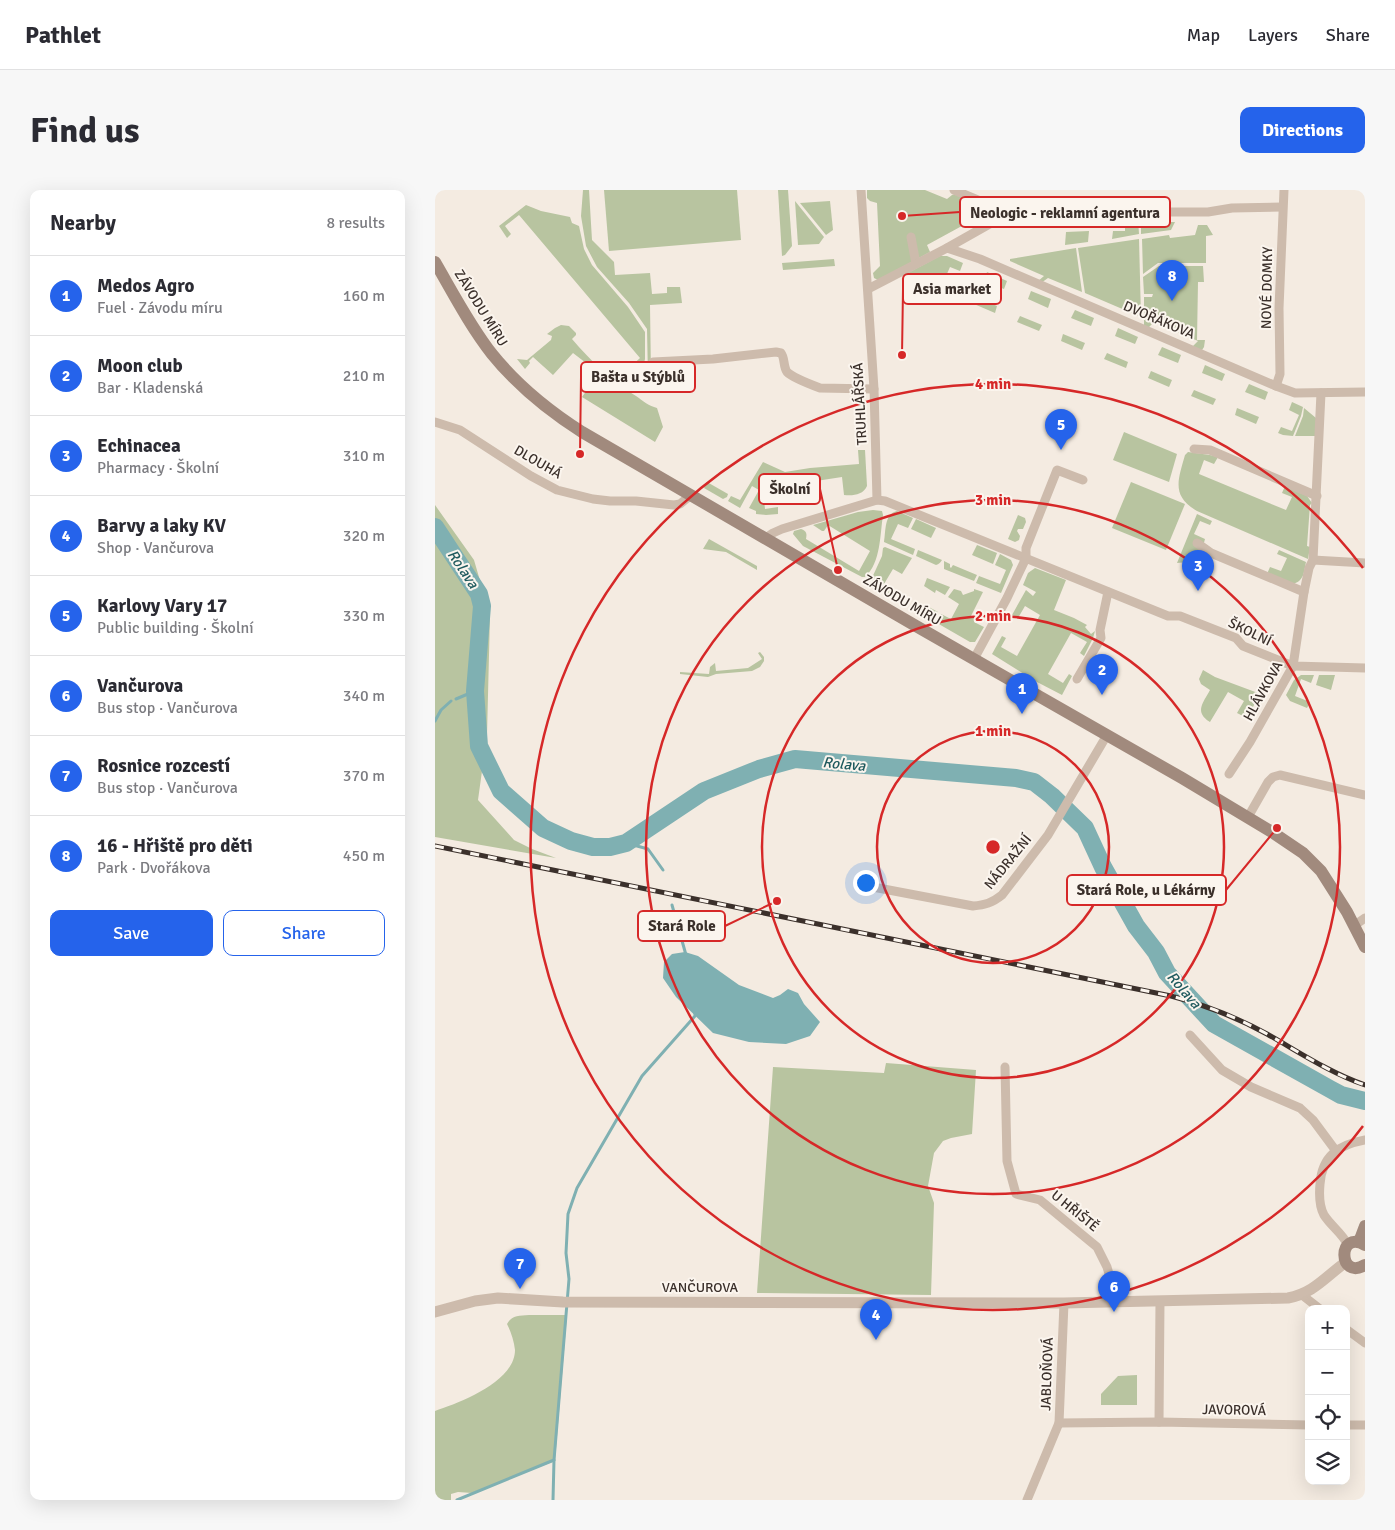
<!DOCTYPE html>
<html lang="en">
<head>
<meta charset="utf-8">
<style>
  :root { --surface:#fff; --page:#f7f7f7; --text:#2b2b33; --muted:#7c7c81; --line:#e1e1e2; --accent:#2563eb }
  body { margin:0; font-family:Signika,sans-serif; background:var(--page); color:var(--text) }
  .controls { position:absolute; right:15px; bottom:15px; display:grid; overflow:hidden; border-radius:10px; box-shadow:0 5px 20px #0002 }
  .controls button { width:45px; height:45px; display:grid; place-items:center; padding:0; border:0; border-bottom:1px solid var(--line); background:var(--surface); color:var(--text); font:25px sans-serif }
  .you { position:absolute; left:430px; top:692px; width:18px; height:18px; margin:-12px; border:4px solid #fff; border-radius:50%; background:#1a73e8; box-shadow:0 0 0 8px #1a73e833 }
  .badge { display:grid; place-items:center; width:32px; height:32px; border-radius:50%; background:var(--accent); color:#fff; font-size:16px; font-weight:700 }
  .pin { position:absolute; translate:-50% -41px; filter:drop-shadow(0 1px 2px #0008) }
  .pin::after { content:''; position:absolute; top:26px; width:18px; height:15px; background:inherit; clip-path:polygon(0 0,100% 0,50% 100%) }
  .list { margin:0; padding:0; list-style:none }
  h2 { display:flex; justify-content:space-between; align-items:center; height:65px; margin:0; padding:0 20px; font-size:21px }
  h2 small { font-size:16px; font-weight:400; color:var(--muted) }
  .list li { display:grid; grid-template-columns:32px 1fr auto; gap:15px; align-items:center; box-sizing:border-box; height:80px; padding:0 20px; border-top:1px solid var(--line) }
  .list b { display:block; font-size:19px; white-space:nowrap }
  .list p { margin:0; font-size:16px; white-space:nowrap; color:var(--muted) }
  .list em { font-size:16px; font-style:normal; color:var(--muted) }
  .actions { display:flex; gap:10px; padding:15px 20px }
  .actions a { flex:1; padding:11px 0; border:1px solid var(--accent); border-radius:10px; text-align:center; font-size:18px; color:var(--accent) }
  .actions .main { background:var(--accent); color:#fff }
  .icon { flex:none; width:28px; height:28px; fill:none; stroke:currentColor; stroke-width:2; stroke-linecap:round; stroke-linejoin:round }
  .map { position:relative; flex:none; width:930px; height:1310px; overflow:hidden; border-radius:10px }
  header { display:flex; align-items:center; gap:30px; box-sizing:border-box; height:70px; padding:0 25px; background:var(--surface); border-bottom:1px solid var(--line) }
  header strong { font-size:24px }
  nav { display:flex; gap:28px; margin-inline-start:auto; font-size:18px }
  .intro { display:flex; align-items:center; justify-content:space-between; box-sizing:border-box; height:120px; padding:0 30px }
  h1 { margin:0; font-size:35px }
  .button { padding:12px 22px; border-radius:10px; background:var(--accent); color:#fff; font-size:18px; font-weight:700 }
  main { display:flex; gap:30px; padding:0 30px }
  aside { flex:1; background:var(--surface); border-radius:10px; box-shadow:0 5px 20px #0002 }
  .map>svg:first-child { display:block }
</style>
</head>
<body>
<header>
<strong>Pathlet</strong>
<nav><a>Map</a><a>Layers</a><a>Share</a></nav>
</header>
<div class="intro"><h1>Find us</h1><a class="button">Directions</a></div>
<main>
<aside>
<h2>Nearby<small>8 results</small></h2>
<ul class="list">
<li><span class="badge">1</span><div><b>Medos Agro</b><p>Fuel · Závodu míru</p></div><em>160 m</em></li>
<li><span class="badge">2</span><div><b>Moon club</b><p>Bar · Kladenská</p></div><em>210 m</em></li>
<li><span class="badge">3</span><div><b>Echinacea</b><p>Pharmacy · Školní</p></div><em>310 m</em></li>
<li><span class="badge">4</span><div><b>Barvy a laky KV</b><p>Shop · Vančurova</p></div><em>320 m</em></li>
<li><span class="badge">5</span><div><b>Karlovy Vary 17</b><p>Public building · Školní</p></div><em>330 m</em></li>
<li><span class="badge">6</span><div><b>Vančurova</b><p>Bus stop · Vančurova</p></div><em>340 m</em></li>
<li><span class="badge">7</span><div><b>Rosnice rozcestí</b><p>Bus stop · Vančurova</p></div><em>370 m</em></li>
<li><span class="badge">8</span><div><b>16 - Hřiště pro děti</b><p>Park · Dvořákova</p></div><em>450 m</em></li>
</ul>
<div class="actions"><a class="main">Save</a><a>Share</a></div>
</aside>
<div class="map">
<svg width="930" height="1310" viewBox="0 0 930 1310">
  <rect width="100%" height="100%" fill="#f4ebe1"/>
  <!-- green -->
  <g fill="#b8c4a0">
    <path d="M 148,0 L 154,0 L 157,50 L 179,72 L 180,85 L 215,83 L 217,104 L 232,103 L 232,97 L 245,97 L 247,113 L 215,115 L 216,186 L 213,187 L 212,139 L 194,113 L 162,77 L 151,56 L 146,26 Z"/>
    <path d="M 169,0 L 302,0 L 306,50 L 174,61 Z"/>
    <path d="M 343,0 L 353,0 L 357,56 L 350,65 L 347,66 Z"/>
    <path d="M 432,0 L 490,0 L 512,9 L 517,5 L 521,4 C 535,10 547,10 547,28 C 547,33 545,35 540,38 L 536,31 L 492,55 L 495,62 L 443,90 L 439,88 L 438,83 L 445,76 L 442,13 L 435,11 L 432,8 Z"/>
    <path d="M 360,11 L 389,47 L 384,54 L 363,55 Z"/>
    <path d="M 395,11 L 398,40 L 391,45 L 365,13 Z"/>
    <path d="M 91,15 L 106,21 L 135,27 L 137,33 L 144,36 L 149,59 L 157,75 L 193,117 L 210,142 L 210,169 L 207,182 L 199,188 L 182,175 L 185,172 L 192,180 L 205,168 L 84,25 L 70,36 L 76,44 L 72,48 L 64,36 Z"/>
    <path d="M 679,22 L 701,25 L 703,29 L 704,44 L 677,49 L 678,41 L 690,41 L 690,27 L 679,27 Z"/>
    <path d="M 727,25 L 734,25 L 730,32 L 740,32 L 736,40 L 706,44 L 706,27 L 714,27 L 712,33 L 723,33 Z"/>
    <path d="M 763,35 L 772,35 L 778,45 L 771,46 L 771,73 L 723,73 L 708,84 L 707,49 L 734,45 L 735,48 L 760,45 Z"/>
    <path d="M 654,41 L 653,52 L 630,55 L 631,42 Z"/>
    <path d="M 704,49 L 706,127 L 650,103 L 643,58 Z"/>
    <path d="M 641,58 L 647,102 L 613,88 L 606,93 L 602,92 L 609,86 L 575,71 L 575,69 Z"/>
    <path d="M 505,66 L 512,66 L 528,73 L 525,81 L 515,77 L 508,93 L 519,98 L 517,104 L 471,85 L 471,84 Z"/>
    <path d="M 399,69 L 400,76 L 348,80 L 347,73 Z"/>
    <path d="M 724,76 L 768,76 L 769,92 L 763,92 L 762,150 L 770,150 L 769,157 L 767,160 L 757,157 L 763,151 L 719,132 L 713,138 L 709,137 L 709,107 L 717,107 L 718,104 L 709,104 L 708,87 Z"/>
    <path d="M 552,82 L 572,91 L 569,99 L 549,91 Z"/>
    <path d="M 596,101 L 616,109 L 613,118 L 593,109 Z"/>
    <path d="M 541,107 L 562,116 L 560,123 L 539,114 Z"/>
    <path d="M 640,120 L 659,128 L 656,136 L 636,128 Z"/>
    <path d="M 585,126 L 607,135 L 604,141 L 582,132 Z"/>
    <path d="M 126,135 L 134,136 L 141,143 L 141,145 L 137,149 C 156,171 176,191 201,206 C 208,211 214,216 222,218 L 228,237 L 220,252 L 147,207 L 164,183 L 138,163 L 118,185 L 98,167 L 94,171 L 95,173 L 90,179 L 82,169 L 92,170 L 116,150 L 117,146 L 112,144 L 120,138 Z"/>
    <path d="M 683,138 L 703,147 L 700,154 L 680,146 Z"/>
    <path d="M 628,144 L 650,153 L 647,160 L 626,151 Z"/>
    <path d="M 727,157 L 746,165 L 743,173 L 723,165 Z"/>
    <path d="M 672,163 L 693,172 L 691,178 L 669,169 Z"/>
    <path d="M 770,175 L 790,184 L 787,191 L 767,183 Z"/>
    <path d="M 716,181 L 737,190 L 734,197 L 713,188 Z"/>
    <path d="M 814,194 L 833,202 L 830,210 L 810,202 Z"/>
    <path d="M 759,200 L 781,209 L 778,215 L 756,206 Z"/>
    <path d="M 857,212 L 868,217 L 866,226 L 858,246 L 848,245 L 843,243 L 846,237 L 857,241 L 864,225 L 854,220 Z"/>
    <path d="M 802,218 L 824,227 L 821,234 L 800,225 Z"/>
    <path d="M 869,218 L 881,228 L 882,246 L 860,246 L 868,226 Z"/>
    <path d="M 689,242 L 742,264 L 734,292 L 678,270 Z"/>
    <path d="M 423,260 L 430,260 L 432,296 C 428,305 418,306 409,305 L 407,287 L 381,291 L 381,294 L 328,301 L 330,319 L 343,317 L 343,324 L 331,325 L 321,324 L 321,321 L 314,318 L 324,300 L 317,296 L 305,318 L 293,311 L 296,306 L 305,310 L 328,272 L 350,282 L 375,278 L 424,274 Z"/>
    <path d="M 753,262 L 775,265 L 783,267 L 779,274 L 769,270 L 764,284 L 851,320 L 857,307 L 847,303 L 850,296 L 872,306 L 877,313 L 875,315 L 872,356 L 875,357 L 873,369 L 762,321 C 736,306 743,290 750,265 Z"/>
    <path d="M 272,292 L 293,304 L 292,307 L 288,309 L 269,298 Z"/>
    <path d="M 696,292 L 750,314 L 731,360 L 677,338 Z"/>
    <path d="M 0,315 L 39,370 L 55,425 L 52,545 L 43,610 L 79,650 L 97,659 L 121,668 L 0,647 Z"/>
    <path d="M 438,320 L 447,321 L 448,325 C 445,344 446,373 430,387 L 427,387 L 368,356 L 358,344 L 359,341 L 366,339 C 372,341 372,344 371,349 L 424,381 L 435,361 L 393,335 L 389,341 L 387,341 L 378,335 L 423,322 Z"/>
    <path d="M 462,321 L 478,328 L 473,338 L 463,334 L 456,349 L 480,359 L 478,365 L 449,352 C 451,341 449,324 462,321 Z"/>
    <path d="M 762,324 L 777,331 L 775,335 L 765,331 L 759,344 L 770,349 L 764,371 L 742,373 Z"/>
    <path d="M 583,325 L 590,328 L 591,332 L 588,339 L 583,339 L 582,341 L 585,346 L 584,350 L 580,352 L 573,349 Z"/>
    <path d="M 481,329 L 501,338 L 496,348 L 476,339 Z"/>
    <path d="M 274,349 L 322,376 L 322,380 L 291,362 L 268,359 Z"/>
    <path d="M 542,355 L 562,363 L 558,374 L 537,365 Z"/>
    <path d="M 450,357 L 477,368 L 467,384 L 458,379 L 449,394 L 460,401 L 456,406 L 442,398 L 436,390 L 447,366 L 448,358 Z"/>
    <path d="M 483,360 L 507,370 C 505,373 504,374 501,375 L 481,366 Z"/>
    <path d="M 844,360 L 871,372 C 869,382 869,391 858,394 L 832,384 L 835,377 L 846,381 L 852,368 L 842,364 Z"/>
    <path d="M 565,364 L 576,370 L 578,375 L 566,403 L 541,393 L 544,386 L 565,394 L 571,380 L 560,375 Z"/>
    <path d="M 509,371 L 515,374 L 515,377 L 516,378 L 518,375 L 542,385 L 539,391 L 509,379 Z"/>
    <path d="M 600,378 L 631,390 L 619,420 L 639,428 L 652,435 L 650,437 L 656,444 L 660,441 L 658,448 L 649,466 L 645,463 L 652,452 L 636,443 L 613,484 L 628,493 L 634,484 L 637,486 L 627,505 L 602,492 L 557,464 L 567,446 L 571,448 L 566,457 L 582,466 L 605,425 L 590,416 L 583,428 L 577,425 L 591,400 L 598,406 L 601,402 L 588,395 L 593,383 Z"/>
    <path d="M 492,388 L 515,397 L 510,405 L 501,400 L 500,403 L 489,396 Z"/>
    <path d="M 519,399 L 526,401 L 528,405 L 539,401 L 539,399 L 548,402 L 536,426 L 541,428 L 539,432 L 549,437 L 540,452 L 535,452 L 502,433 L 501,431 L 506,424 L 516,429 L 524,414 L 513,407 Z"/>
    <path d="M 481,413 L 490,418 L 492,416 L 503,422 L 499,430 L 495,430 L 478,419 L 477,417 Z"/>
    <path d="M 325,462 L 329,467 L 329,471 L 325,477 L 317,481 L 281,484 L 273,487 L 245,484 L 245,482 L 274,484 L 275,477 L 280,473 L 281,481 L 313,478 L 327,469 L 323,463 Z"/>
    <path d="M 768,480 L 780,487 L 823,503 L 825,505 L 812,527 L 810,527 L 802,523 L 809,511 L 793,502 L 775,532 C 759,522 768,513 775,500 L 766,494 L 764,489 Z"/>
    <path d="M 866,485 L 879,485 L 876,493 L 866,489 L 860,506 L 875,512 L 872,518 L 855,511 L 851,505 L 859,490 Z"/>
    <path d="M 884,485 L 900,485 L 896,500 L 881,495 Z"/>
    <path d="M 451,873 L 541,880 L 537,944 L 516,948 L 508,951 L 499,963 L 493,996 L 499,1013 L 496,1105 L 322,1103 L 338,877 L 449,883 Z"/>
    <path d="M 94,1125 L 132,1125 L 120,1271 L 37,1303 L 23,1302 L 16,1304 L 16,1310 L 0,1310 L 0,1221 C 24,1213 80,1192 80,1160 C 79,1151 76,1142 72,1134 C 77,1125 84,1126 94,1125 Z"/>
    <path d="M 702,1185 L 702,1215 L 666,1215 L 666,1204 L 683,1186 Z"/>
  </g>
  <!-- water -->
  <path fill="#7fb0b2" d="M 250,762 L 263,766 L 304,795 L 338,808 L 345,805 L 353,799 L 363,803 L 369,814 L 385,832 L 375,846 L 351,854 L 314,852 L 278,843 L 241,807 L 228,788 L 229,772 L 237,764 Z"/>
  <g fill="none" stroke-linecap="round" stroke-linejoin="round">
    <!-- stream -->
    <g stroke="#7fb0b2" stroke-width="3">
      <path d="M 21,509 L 40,501"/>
      <path d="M 0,531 L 6,520 L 16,511"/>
      <path d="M 191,653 L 213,659 L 228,680"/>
      <path d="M 237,715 L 251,765"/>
      <path d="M 22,1310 L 119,1270"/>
      <path d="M 118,1310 L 119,1270 L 134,1089 L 131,1063 L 133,1024 L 142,998 L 207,886 L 260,826 L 260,823"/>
    </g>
    <!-- river -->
    <path stroke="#7fb0b2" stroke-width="18" d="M 0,337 L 44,404 L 47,416 L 40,501 L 44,556 L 66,601 L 108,638 L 136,651 L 158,657 L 175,657 L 191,653 L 269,601 L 324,579 L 360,569 L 581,588 L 599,592 L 617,606 L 650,638 L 668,677 L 701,736 L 721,762 L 732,783 L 779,834 L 895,899 L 906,905 L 930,911"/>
    <!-- minor -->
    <g stroke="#cdbbac" stroke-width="9">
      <path d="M 519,0 L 574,23"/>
      <path d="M 549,12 L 551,34"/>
      <path d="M 476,47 L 481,74"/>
      <path d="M 512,58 L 545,69 L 841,196 L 860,203 L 930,202"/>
      <path d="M 433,99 L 512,58 L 574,23 L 593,21 L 692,19 L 705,22 L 773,22 L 797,18 L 847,17"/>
      <path d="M 218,172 L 278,169 L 341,162 L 346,163 C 350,168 348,176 352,182 C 357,187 377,195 385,198 L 439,199"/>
      <path d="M 841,196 L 845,184 L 844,118 L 849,0"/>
      <path d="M 0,232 L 25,240 L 96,286 L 122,300 L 158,309 L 175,311 L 201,311 L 239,315 L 245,314 L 256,305"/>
      <path d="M 759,259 L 775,260 L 882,306"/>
      <path d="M 442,310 L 450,311 L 733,426 L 745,426 L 801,448 L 808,456 L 858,476 L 930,478"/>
      <path d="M 331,348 L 338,343 L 347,339 L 442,310 L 439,199 L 426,0"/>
      <path d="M 762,353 L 776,363 L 869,402"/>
      <path d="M 878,370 L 930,373"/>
      <path d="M 539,469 L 572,408 L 591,368 L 591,358 L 622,280 L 648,290"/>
      <path d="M 642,489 L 666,448 L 665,440 L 673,402"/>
      <path d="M 794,584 L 815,552 L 858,476 L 869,402 L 874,378 L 878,370 L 886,203"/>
      <path d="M 813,627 L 833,592 L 838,587 L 845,585 L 930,605"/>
      <path d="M 438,697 L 538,716 C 550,715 557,713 567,705 L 613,645 L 672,545"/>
      <path d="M 920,735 L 930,728"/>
      <path d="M 755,845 L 787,880 L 816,897 L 865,918 L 878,930 L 901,961"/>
      <path d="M 570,877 L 572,971 L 581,1004 L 605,1010 L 662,1057 L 672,1077 L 682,1111"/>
      <path d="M 913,1055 C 907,1043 896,1036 889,1025 C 884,1016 884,1005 885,994 C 887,966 903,955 930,950"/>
      <path d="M 867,1105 L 885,1119"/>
      <path d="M 911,1139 L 930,1153"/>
      <path d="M 724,1232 L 725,1111"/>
      <path d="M 624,1233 L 724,1232 L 874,1235"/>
      <path d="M 911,1235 L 930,1235"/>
      <path d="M 592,1310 L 624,1233 L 629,1113"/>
    </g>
    <!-- tertiary -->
    <path stroke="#cdbbac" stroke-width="11" d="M 0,1122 L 40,1111 L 63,1108 L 128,1112 L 629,1113 L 853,1108 C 879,1103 890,1087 911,1072"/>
    <!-- secondary -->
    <g stroke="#a18a7d" stroke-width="12">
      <path d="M 0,72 C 18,103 35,136 57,164 C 82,195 114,221 147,242 L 481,436 L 747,588 L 837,642 L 868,663 L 886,681 L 912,722 L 930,757"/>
      <path d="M 924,1052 L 930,1036"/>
      <path d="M 930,1055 C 902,1039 903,1091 930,1075"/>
    </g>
    <!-- rail casing -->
    <g stroke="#3b302b" stroke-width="5">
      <path id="rail" d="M 0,656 L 736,806 C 770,815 801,827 832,844 C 864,862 895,883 930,895"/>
    </g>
    <!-- rail -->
    <use href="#rail" stroke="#fbf5ee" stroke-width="3" stroke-dasharray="9" stroke-linecap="butt"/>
  </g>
  <!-- distance rings -->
  <g fill="none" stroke="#d62828" stroke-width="2.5">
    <circle cx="558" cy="657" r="116"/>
    <circle cx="558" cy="657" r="231"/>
    <circle cx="558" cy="657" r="347"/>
    <path d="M928 936A463 463 0 1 1 928 378"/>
  </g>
  <g text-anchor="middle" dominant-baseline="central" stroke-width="4" stroke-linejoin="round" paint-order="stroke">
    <!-- street labels -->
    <g font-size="14" fill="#3b302b" stroke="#fbf5ee">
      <text transform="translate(832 98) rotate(-89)">NOVÉ DOMKY</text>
      <text transform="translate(46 118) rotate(58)">ZÁVODU MÍRU</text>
      <text transform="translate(724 130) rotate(23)">DVOŘÁKOVA</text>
      <text transform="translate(425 214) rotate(-93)">TRUHLÁŘSKÁ</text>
      <text transform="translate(103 272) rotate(30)">DLOUHÁ</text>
      <text transform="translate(467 410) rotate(30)">ZÁVODU MÍRU</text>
      <text transform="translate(815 442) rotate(26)">ŠKOLNÍ</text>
      <text transform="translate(828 501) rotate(-61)">HLÁVKOVA</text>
      <text transform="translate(573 672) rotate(-51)">NÁDRAŽNÍ</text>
      <text transform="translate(640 1021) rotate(39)">U HŘIŠTĚ</text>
      <text x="265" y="1097">VANČUROVA</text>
      <text transform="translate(612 1184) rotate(-88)">JABLOŇOVÁ</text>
      <text transform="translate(799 1220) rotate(1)">JAVOROVÁ</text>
    </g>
    <!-- water labels -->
    <g font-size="15" font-style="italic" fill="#1f5a5e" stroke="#fbf5ee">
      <text transform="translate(28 379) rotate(56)">Rolava</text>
      <text transform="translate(409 574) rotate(5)">Rolava</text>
      <text transform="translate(749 800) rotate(49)">Rolava</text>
    </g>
  </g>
  <circle cx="558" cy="657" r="8" fill="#d62828" stroke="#fbf5ee" stroke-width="2.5"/>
  <g font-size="15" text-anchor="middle" font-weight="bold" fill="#d62828" stroke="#fbf5ee" stroke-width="4" stroke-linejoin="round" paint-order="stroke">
    <text x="558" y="199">4 min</text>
    <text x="558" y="315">3 min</text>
    <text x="558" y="431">2 min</text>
    <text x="558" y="546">1 min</text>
  </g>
  <!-- callouts -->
  <path fill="none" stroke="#d62828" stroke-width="2" d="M467 26L525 22M467 165L468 99M145 264L146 187M403 380L385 299M842 638L791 700M342 711L290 736"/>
  <g fill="#d62828" stroke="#fbf5ee" stroke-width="2">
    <circle cx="467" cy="26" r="5"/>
    <circle cx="467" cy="165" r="5"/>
    <circle cx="145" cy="264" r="5"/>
    <circle cx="403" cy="380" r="5"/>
    <circle cx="842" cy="638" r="5"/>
    <circle cx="342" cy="711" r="5"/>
  </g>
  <g fill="#fbf5ee" stroke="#d62828" stroke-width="2">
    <rect x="525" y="7" width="210" height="30" rx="5"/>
    <rect x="468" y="84" width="98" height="30" rx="5"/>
    <rect x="146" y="172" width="114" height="30" rx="5"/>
    <rect x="324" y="284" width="61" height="30" rx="5"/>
    <rect x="632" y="685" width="159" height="30" rx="5"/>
    <rect x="203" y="721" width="87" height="30" rx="5"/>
  </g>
  <g font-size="15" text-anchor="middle" font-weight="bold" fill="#3b302b">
    <text x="630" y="28">Neologic - reklamní agentura</text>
    <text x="517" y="104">Asia market</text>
    <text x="203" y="192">Bašta u Stýblů</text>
    <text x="355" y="304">Školní</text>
    <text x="711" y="705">Stará Role, u Lékárny</text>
    <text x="247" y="741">Stará Role</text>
  </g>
</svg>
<div class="controls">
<button>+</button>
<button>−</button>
<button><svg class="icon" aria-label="locate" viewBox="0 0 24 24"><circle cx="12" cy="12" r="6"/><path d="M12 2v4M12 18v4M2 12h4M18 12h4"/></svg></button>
<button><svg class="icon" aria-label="layers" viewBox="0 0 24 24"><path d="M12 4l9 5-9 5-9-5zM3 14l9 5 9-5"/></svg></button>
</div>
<div class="you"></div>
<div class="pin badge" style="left:587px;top:524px">1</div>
<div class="pin badge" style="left:667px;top:505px">2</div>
<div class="pin badge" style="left:763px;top:401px">3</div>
<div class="pin badge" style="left:441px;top:1150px">4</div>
<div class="pin badge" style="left:626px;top:260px">5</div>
<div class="pin badge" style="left:679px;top:1122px">6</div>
<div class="pin badge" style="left:85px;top:1099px">7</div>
<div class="pin badge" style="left:737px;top:111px">8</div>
</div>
</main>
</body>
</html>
